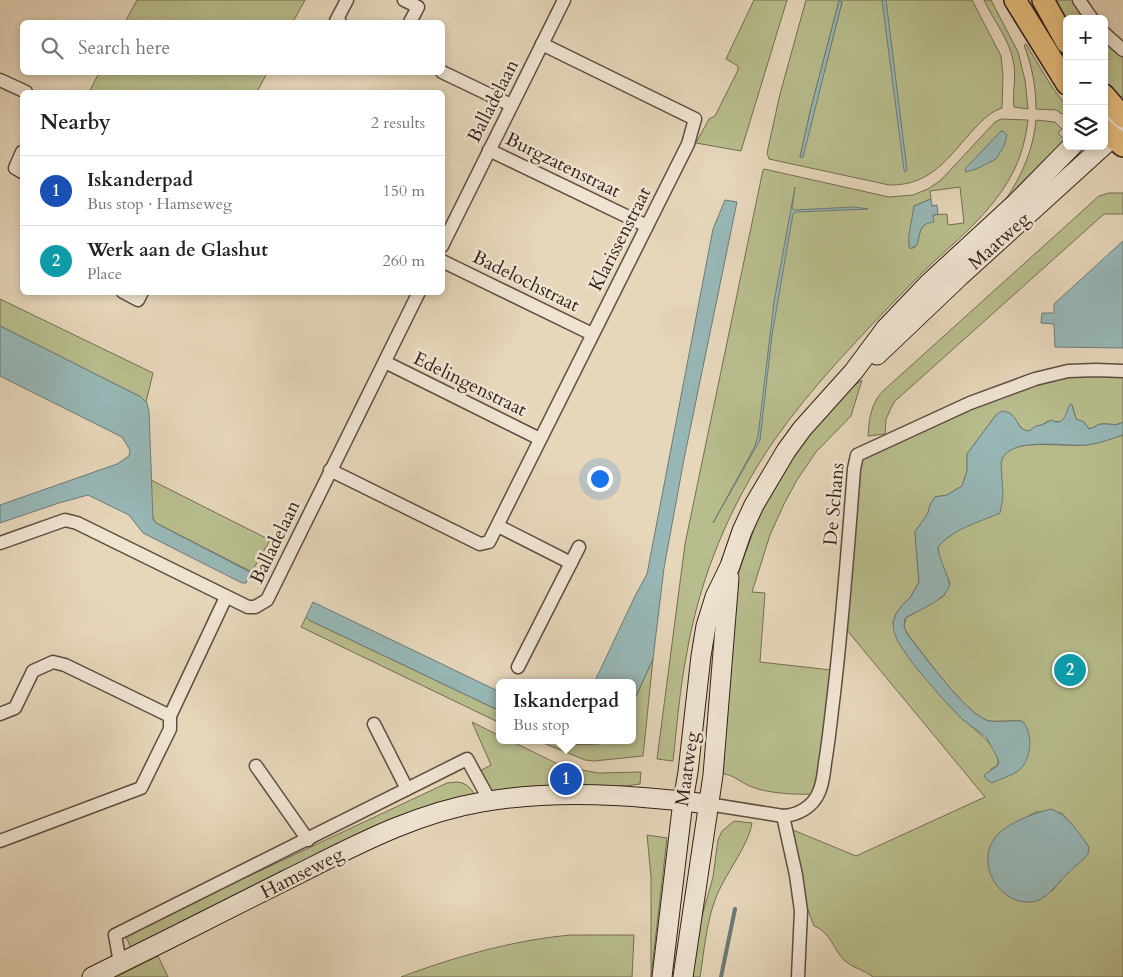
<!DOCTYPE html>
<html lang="en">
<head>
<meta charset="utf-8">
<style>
  :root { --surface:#fff; --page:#f2f2f2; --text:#222; --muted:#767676; --line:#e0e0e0; --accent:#8f2418 }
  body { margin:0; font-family:Cardo,serif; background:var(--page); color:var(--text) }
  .controls { position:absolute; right:15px; top:15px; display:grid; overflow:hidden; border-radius:8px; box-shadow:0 2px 8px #0003 }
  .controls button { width:45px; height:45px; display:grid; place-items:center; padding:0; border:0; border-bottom:1px solid var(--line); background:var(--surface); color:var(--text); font:25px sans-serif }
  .you { position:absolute; left:599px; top:478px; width:18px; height:18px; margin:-12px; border:4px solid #fff; border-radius:50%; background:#1a73e8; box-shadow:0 0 0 8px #1a73e833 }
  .badge { display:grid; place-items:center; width:32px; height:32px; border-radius:50%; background:var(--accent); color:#fff; font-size:16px; font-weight:700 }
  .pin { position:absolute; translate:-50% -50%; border:2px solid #fff; box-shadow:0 1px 5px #0006 }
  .popup { position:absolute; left:496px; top:679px; width:140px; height:65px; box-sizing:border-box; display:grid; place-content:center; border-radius:8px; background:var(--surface); filter:drop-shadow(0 1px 4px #0005); font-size:16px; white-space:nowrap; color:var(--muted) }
  .popup b { font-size:19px; color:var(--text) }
  .popup::after { content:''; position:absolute; left:50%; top:100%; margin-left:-10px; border:10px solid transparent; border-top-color:var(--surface) }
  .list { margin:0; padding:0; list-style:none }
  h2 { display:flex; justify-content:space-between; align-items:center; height:65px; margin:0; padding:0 20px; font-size:21px }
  h2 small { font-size:16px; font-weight:400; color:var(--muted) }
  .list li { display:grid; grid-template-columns:32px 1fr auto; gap:15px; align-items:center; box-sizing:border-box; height:70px; padding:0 20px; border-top:1px solid var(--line) }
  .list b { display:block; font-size:19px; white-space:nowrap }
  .list p { margin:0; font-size:16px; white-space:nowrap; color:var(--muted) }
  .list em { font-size:16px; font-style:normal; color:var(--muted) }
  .icon { flex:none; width:28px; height:28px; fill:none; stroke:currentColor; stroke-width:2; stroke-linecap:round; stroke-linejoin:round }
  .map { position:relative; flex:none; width:1123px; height:977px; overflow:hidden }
  .search { position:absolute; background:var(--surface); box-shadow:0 2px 8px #0003; left:20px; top:20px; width:425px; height:55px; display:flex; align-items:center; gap:12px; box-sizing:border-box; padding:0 18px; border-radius:8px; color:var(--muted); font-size:19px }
  .panel { position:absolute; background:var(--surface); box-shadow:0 2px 8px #0003; left:20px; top:90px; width:425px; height:205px; border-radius:8px }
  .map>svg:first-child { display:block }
</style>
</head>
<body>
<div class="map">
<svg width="1123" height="977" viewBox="0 0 1123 977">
  <rect width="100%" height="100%" fill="#e6d6ba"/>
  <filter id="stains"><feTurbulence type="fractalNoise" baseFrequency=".004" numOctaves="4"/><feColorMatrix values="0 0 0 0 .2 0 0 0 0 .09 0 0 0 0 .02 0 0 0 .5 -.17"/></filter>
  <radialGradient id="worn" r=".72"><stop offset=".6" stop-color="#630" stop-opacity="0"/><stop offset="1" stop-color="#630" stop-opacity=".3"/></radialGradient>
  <!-- green -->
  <g fill="#b8bd8d" stroke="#746e52" fill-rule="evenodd">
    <path d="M 137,0 L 305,0 L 293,22 L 125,22 Z"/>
    <path d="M 754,0 L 787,0 L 741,151 L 696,143 L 709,119 L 715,116 L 738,70 L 738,66 L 726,59 Z"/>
    <path d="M 806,0 L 972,0 L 1001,56 L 1003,76 L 1002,108 C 990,112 984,119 975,128 C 949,156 932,186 889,185 L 769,159 L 767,153 L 780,94 ZM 839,1 L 842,2 L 802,157 L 800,157 L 811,108 Z"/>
    <path d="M 984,0 L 991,0 L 1018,52 L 1025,80 L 1028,109 L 1014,107 C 1012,92 1017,75 1013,60 C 1009,39 993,20 984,0 Z"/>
    <path d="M 1050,0 L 1073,0 L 1086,19 L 1067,19 L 1067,27 Z"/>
    <path d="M 1104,40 L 1123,56 L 1123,97 C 1098,96 1104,57 1104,40 Z"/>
    <path d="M 1026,44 L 1052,87 L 1067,107 L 1067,117 L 1056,110 L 1036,109 C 1036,87 1032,66 1024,45 Z"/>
    <path d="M 99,73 L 99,72 L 267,73 L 257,92 L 89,92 Z"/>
    <path d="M 1001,119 L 1028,120 C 1020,199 960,233 910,285 C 862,335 812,386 773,442 C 730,505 700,577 687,652 C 680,687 677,725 673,761 L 657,759 L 685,544 L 763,170 L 764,169 L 889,197 L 913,195 L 928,189 L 941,180 L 995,122 ZM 960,187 L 964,223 L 948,225 L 947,214 L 933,215 L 930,222 C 916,226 922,239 914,248 L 909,247 L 914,206 L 931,199 L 930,191 Z"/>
    <path d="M 1036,120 L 1055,122 L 1062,129 L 1058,133 L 1067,142 L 1001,206 C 1020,180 1033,152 1036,120 Z"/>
    <path d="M 1109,193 L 1123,193 L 1123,214 L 1104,214 L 894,402 L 886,419 L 885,434 L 868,436 C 869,419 871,403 883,391 L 1099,196 Z"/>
    <path d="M 0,299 L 153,373 L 146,402 L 141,397 L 0,326 Z"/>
    <path d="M 1068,376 L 1123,376 L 1123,422 C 1116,427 1109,423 1101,424 C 1096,425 1094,428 1089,429 L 1084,422 L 1076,419 L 1072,405 L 1067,411 L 1068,415 L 1060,422 L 1048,421 C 1042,426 1036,426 1029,431 L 1023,430 L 1011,414 L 996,415 L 967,454 L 967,471 L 962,486 L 947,495 L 935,497 L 930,505 L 928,513 L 915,532 L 919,582 L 910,598 L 903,604 L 896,614 L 893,623 C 914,656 933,692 963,719 C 973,729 1004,750 997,766 L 991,769 L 992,783 L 1021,721 C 1013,720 993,723 986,720 C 963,710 924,655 907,633 L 904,626 L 906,618 L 944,596 L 950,583 L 939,557 L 938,547 L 942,542 L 953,534 L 1001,480 C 1001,471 999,460 1005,453 C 1018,439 1066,447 1085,445 C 1098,444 1111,438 1123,435 L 1123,977 L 873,977 C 865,970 853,968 845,961 C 834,951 830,931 814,926 L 806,905 L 793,830 L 856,856 L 985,797 L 846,629 L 860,463 L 865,456 L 1005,393 ZM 1036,812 L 1062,813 L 1089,847 L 1052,891 L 1006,828 Z"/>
    <path d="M 862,380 L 851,416 L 816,452 L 797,480 L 784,504 L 770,535 L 752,592 L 765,593 L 760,662 L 831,670 L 817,778 L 813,792 L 811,794 C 795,795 767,793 752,787 C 739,782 735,775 720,773 L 734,594 L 740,568 L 761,510 L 792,455 L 834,401 Z"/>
    <path d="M 151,480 L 270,540 L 250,575 L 250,571 L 156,523 C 148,513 151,493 151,480 Z"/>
    <path d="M 306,617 L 309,620 L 500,711 L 500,723 L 301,627 Z"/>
    <path d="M 653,659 L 643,756 L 594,761 L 585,760 L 536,740 L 561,740 L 571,745 L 599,744 L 604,740 L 632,740 L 632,705 Z"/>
    <path d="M 472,722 L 500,736 L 500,740 L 509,740 L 562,766 L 598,773 L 641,772 L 640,784 L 625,786 L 555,785 L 489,793 L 478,772 L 491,765 Z"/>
    <path d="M 456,782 C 465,782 470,787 475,795 L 435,804 L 418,809 L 189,918 L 131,948 L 125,934 L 134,930 L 447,783 Z"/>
    <path d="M 734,821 L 752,823 C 749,845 723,877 715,900 C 706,925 704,952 700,977 L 692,977 L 700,923 L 713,877 L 718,840 L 722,831 Z"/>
    <path d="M 647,835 L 667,838 L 651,977 L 651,877 Z"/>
    <path d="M 571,935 L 634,935 L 632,977 L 401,977 C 454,957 514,940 571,935 Z"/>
    <path d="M 158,956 L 168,977 L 116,977 Z"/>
  </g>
  <!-- water -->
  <g fill="#97b7b6" stroke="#6e7a76">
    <path d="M 882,0 L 886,0 L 907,170 L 905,172 L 904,170 Z"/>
    <path d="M 839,1 L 842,2 L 803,157 L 800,157 L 811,108 Z"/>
    <path d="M 1001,131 L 1003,131 L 1007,135 L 1004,146 L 996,159 L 976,169 L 966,172 L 965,169 Z"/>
    <path d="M 795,187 L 792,208 L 794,210 L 854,207 L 868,209 L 796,212 L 793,214 L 772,335 L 760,440 L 713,523 L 754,448 L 758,436 L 774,302 Z"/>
    <path d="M 931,199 L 932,206 L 937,205 L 938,214 L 933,215 L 934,222 C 918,224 921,232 917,245 L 910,249 C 906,237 913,218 914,206 Z"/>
    <path d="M 725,200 L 737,202 L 684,459 L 664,568 L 653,659 L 632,705 L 632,683 L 594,683 L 635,596 L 647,574 L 713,229 Z"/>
    <path d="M 1123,241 L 1123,348 L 1055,347 L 1054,324 L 1041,323 L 1042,313 L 1054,313 L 1054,304 Z"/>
    <path d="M 0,326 L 141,397 L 147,403 L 149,412 L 153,519 L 156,523 L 250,572 L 246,583 L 242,583 L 143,533 L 129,515 L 88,495 L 59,503 L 0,523 L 0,505 L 117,464 L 129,456 L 130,450 L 122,437 L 0,376 Z"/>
    <path d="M 1070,404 L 1072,405 L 1076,419 L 1084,422 L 1089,429 C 1094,428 1096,425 1101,424 C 1109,423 1116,427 1123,422 L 1123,435 C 1111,439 1098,444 1086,445 C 1065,447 1006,435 1001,463 L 1003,497 L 1000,513 C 980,522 952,529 938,547 C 939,560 946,570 949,582 C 953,597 917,611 905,618 L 904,626 L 907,634 C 924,655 963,710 986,720 C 993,723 1013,720 1022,721 C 1034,733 1032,760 1018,771 C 1011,776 1000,779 992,783 L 986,779 L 984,775 L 997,766 L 999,763 L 997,757 L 986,737 L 962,719 L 941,697 L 913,664 L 898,642 L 894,632 L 893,623 L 896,614 L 903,604 L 910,598 L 919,582 L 915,532 L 928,513 L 930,505 L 935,497 L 947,495 L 962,486 L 967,471 L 967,454 L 996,415 L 1002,411 C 1005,412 1009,412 1011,414 C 1019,420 1017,430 1029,431 L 1036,426 L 1042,425 L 1051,420 C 1065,428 1066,411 1070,404 Z"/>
    <path d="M 313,602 L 500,692 L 500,711 L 309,620 L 306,617 Z"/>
    <path d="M 1051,809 C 1069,816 1078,832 1089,847 L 1088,854 C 1082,862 1072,868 1066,875 C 1056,885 1045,902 1030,902 C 999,904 976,864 994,839 C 1004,824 1034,813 1051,809 Z"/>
  </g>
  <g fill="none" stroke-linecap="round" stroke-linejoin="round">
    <!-- stream -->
    <path stroke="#6e7a76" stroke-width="4" d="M 721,977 L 735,909"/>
    <!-- street casing -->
    <g stroke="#5e4d40" stroke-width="15">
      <g id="street">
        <path d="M 404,0 L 418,7 L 410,22"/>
        <path d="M 1079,0 L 1092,19"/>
        <path d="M 340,22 L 336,21 L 347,0"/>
        <path d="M 1104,33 L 1123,50"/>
        <path d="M 442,72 L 511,105"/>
        <path d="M 0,80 L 26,92"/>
        <path d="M 489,150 L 647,226"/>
        <path d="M 22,152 L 15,168 L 22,172"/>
        <path d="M 442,246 L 564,0"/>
        <path d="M 442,261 L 592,334"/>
        <path d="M 123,292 L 138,300 L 142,292"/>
        <path d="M 385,362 L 540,439"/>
        <path d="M 330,470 L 480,544 L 489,542 L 688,144 L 695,119 L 542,44"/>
        <path d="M 498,526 L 571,563"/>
        <path d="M 0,543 L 65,520 L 77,523 L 248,607 L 255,607 L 267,600 L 419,292"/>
        <path d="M 518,667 L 579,547"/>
        <path d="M 0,714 L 15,708 L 33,671 L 53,662 L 65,665 L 170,716"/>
        <path d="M 374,724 L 407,789"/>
        <path d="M 256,766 L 308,840"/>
        <path d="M 708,804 L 783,816 C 798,815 813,807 819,792 C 823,783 824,773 825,763 C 828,745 830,728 832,710 C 842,630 848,549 854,469 L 857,455 L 970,403 L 1035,379 L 1068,371 L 1096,370 L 1123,371"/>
        <path d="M 783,816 L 796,875 L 801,911 L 798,977"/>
        <path d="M 0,841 L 141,788 L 170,729 L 170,716 L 226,597"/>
        <path d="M 120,963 L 115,935 L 467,759 L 490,801"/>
      </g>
    </g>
    <!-- secondary casing -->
    <g stroke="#311f17" stroke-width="21">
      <g id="secondary">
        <path d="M 877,355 L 960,276 L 1112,138 L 1119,127 L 1122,116 L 1110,117 L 1104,119"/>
        <path d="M 92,977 C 157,945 221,913 286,880 C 349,849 411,814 482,802 C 557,789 633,795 708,804"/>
        <path d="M 662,977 L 683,801 L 688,772 L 701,656 L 706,626 L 715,597 L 730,566 L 742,531 L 754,505 L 786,451 L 802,429 L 854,371 L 886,328 L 928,284 L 1016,203 L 1072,146"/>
        <path d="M 683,977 L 713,775 L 729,578"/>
      </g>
    </g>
    <!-- primary casing -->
    <g stroke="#311f17" stroke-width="24">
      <g id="primary">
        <path d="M 1015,0 L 1067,84"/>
        <path d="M 1043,0 L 1067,43"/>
        <path d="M 1104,95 L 1123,117"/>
        <path d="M 1104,130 L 1123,146"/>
      </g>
    </g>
    <!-- street -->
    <use href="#street" stroke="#efe4d2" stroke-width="12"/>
    <!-- secondary -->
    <use href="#secondary" stroke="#efe4d2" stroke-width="19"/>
    <!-- primary -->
    <use href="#primary" stroke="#e3bb7d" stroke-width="21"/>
  </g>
  <g text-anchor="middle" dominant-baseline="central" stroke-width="5" stroke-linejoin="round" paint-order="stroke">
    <!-- street labels -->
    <g font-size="19" fill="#311f17" stroke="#efe4d2">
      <text transform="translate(493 101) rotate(-63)">Balladelaan</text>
      <text transform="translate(563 165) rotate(26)">Burgzatenstraat</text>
      <text transform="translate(620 239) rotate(-63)">Klarissenstraat</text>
      <text transform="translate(999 241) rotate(-42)">Maatweg</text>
      <text transform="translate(526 281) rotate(26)">Badelochstraat</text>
      <text transform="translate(470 384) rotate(26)">Edelingenstraat</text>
      <text transform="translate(834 504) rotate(-85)">De Schans</text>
      <text transform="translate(275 542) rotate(-64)">Balladelaan</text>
      <text transform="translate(687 769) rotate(-82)">Maatweg</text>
      <text transform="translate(302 873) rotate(-27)">Hamseweg</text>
    </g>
  </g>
  <rect width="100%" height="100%" filter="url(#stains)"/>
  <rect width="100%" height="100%" fill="url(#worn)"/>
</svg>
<div class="controls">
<button>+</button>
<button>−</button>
<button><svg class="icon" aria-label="layers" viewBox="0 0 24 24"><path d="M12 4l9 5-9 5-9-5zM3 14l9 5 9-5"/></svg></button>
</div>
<div class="you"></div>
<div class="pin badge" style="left:566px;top:779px;background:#1a4fb4">1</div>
<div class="popup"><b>Iskanderpad</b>Bus stop</div>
<div class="pin badge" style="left:1070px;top:670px;background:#0f9aa8">2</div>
<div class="search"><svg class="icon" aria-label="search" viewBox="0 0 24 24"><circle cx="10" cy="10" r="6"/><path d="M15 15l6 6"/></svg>Search here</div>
<section class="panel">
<h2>Nearby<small>2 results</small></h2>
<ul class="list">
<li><span class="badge" style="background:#1a4fb4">1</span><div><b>Iskanderpad</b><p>Bus stop · Hamseweg</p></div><em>150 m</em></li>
<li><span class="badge" style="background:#0f9aa8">2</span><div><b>Werk aan de Glashut</b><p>Place</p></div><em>260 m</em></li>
</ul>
</section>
</div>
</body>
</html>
